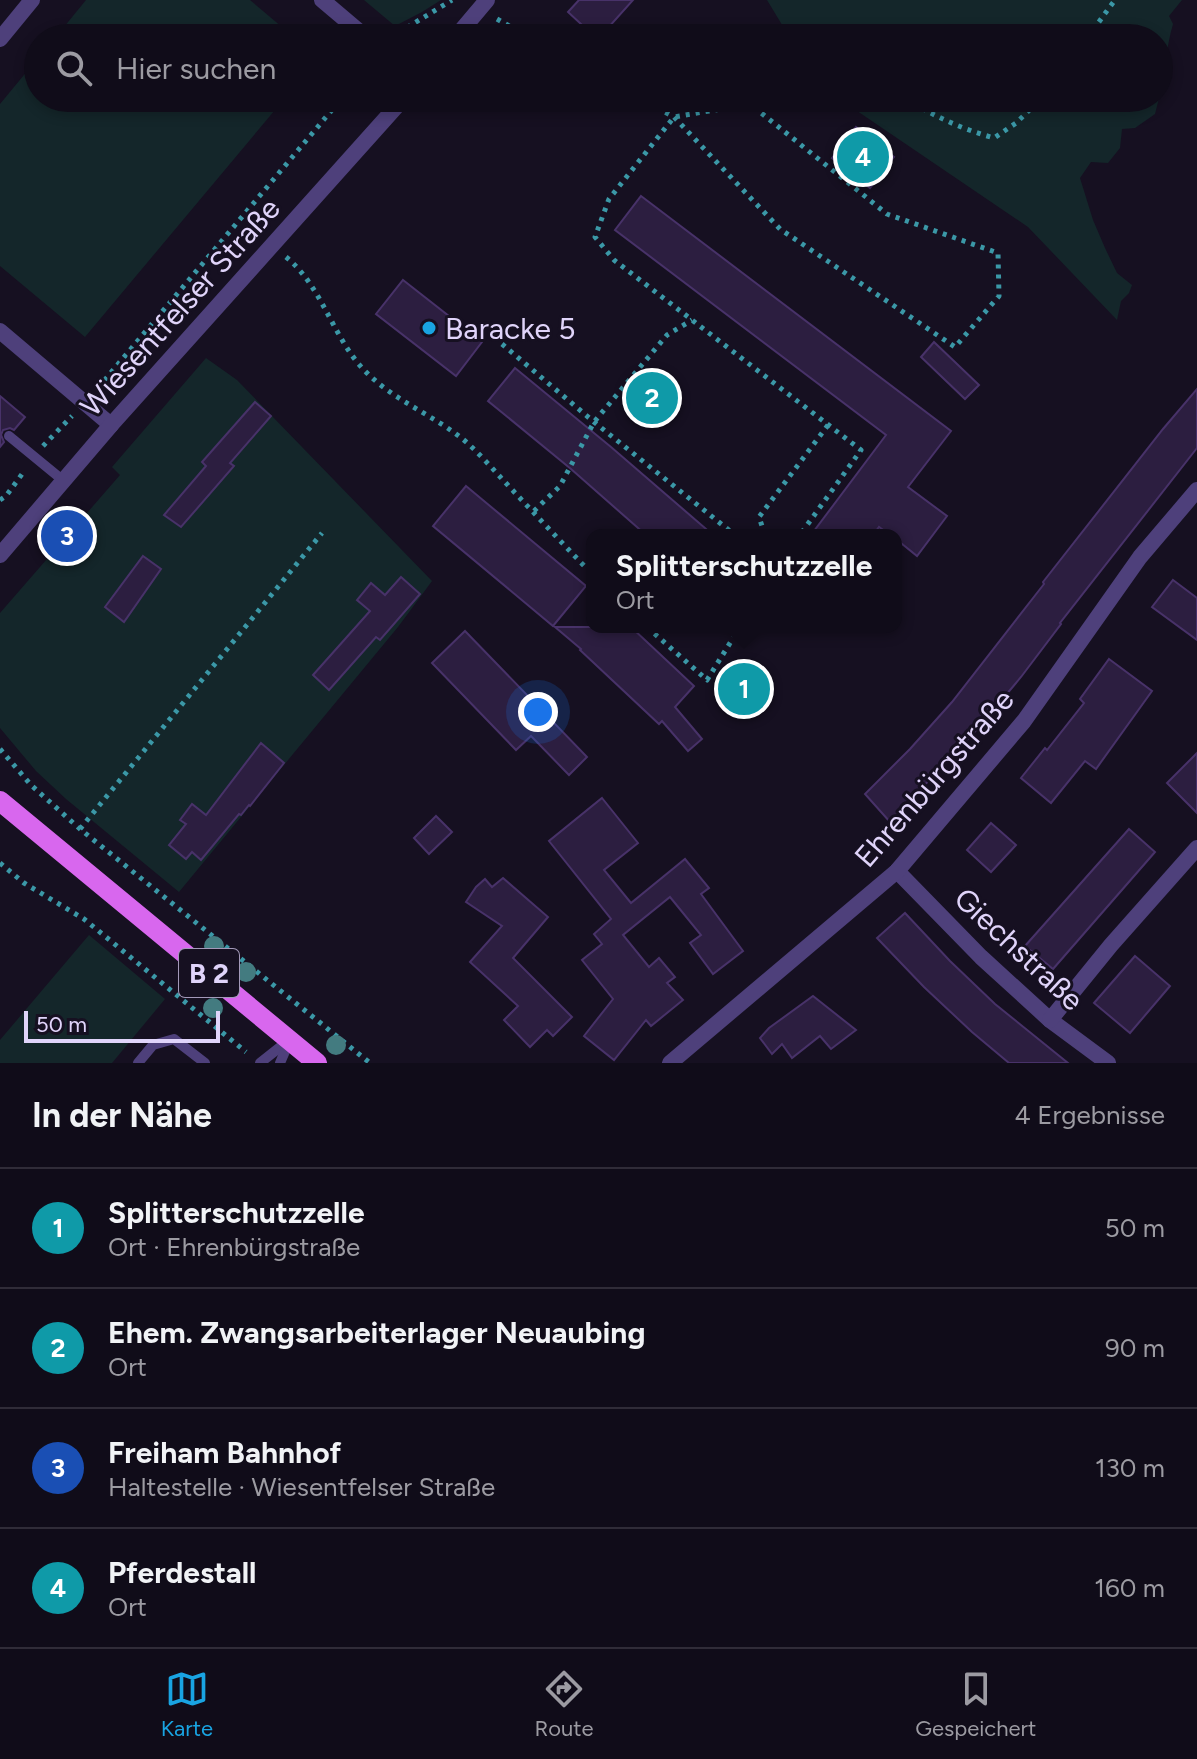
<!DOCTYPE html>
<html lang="de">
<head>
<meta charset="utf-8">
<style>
  :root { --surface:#100c19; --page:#191522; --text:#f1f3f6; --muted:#9c9ba2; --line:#302c38; --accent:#19a4e2 }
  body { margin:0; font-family:Figtree,sans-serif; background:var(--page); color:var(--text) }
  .scale { position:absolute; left:24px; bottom:20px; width:196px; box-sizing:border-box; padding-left:8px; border:4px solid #e0d4fa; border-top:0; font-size:22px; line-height:28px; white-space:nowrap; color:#e0d4fa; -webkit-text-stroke:6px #161021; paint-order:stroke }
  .you { position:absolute; left:538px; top:712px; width:28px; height:28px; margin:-20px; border:6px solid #fff; border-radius:50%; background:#1a73e8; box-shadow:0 0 0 12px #1a73e833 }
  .badge { display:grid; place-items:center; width:52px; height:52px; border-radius:50%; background:var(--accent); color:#fff; font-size:26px; font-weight:700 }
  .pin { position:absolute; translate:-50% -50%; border:4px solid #fff; box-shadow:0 2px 8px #0006 }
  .popup { position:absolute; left:586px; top:529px; width:316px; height:104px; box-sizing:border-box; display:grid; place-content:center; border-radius:16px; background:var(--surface); filter:drop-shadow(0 2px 6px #0005); font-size:26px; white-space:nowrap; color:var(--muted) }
  .popup b { font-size:30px; color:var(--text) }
  .popup::after { content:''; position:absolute; left:50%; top:100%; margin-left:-16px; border:16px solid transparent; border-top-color:var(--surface) }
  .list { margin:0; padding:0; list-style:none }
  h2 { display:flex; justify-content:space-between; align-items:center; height:104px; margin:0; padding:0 32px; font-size:34px }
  h2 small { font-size:26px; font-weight:400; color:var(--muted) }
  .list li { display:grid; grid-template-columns:52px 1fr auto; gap:24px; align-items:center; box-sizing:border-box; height:120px; padding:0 32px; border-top:2px solid var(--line) }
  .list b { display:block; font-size:30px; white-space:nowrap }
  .list p { margin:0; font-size:26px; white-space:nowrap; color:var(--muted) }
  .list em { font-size:26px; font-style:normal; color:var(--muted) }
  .icon { flex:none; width:44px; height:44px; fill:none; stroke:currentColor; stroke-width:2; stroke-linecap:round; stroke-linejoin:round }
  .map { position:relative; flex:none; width:1197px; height:1063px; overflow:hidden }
  .search { position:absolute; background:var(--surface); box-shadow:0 4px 12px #0003; left:24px; right:24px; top:24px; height:88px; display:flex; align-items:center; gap:20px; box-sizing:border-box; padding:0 28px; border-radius:44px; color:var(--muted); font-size:30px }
  .sheet { height:584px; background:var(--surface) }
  nav { display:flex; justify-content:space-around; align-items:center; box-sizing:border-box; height:112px; border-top:2px solid var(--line); background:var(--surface); font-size:22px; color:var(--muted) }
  nav a { display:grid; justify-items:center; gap:4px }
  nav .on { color:var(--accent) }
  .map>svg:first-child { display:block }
</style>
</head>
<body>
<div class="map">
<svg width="1197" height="1063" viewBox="0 0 1197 1063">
  <rect width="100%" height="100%" fill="#161021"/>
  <!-- green -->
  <g fill="#14262a">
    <path d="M 86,0 L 250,0 L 295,38 L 55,38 Z"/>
    <path d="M 364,0 L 441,0 L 422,12 L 395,26 Z"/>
    <path d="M 767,0 L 1182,0 L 1169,16 L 1173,24 C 1166,48 1165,72 1159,97 L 1159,38 L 790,38 Z"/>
    <path d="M 38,58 L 38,98 L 285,98 L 85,337 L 0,266 L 0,104 Z"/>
    <path d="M 838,98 L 1159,98 L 1155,114 L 1135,128 L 1122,129 L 1120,148 L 1108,163 L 1091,162 L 1080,178 L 1093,220 L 1105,248 L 1117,273 L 1132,285 L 1129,293 L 1121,301 L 1117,320 L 1028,227 Z"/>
    <path d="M 206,358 L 237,380 L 432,581 L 398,627 L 179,892 L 66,799 L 36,771 L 0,728 L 0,613 L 120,475 L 112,467 Z"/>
    <path d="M 89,935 L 165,999 L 112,1063 L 0,1063 L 0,1040 Z"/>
  </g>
  <!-- building -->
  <g fill="#2c1e40" stroke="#483269" stroke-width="2">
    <path d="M 579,0 L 633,0 L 599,38 L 596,38 L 568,12 Z"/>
    <path d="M 856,127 L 894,157 L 870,188 L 832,158 Z"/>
    <path d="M 641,196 L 951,431 L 908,487 L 947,516 L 917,556 L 896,539 L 896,535 L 890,535 L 879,527 L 873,535 L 811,535 L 886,435 L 615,230 Z"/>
    <path d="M 403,280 L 482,342 L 456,376 L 376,314 Z"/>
    <path d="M 934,342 L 979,385 L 965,399 L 921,357 Z"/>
    <path d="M 515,368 L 611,447 L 713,535 L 646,535 L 571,469 L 488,401 Z"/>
    <path d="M 1197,389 L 1197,448 L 1060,623 L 1061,624 L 1021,677 L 979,727 L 890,822 L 865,794 L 910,749 L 952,702 L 1044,584 L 1043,582 L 1163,429 Z"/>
    <path d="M 0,396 L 25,417 L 14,430 L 10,428 L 3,430 L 1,435 L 4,442 L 0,447 Z"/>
    <path d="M 255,402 L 271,416 L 230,463 L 234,466 L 181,527 L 164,515 L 206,466 L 202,462 Z"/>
    <path d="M 466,486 L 586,586 L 553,626 L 433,526 Z"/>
    <path d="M 143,556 L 161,569 L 124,622 L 105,607 Z"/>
    <path d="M 401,577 L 420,594 L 380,640 L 376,637 L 329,690 L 313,675 L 370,611 L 357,600 L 371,583 L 385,595 Z"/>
    <path d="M 1173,580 L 1197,598 L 1197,640 L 1152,607 Z"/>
    <path d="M 555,627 L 631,627 L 694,686 L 675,707 L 702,739 L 688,751 L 662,721 L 659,724 L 580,650 L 581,649 Z"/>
    <path d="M 465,631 L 587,757 L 569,775 L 531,736 L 516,750 L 432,663 Z"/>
    <path d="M 1109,659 L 1152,691 L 1096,769 L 1085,761 L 1051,803 L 1021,778 L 1045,748 L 1047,750 L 1084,703 L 1080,699 Z"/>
    <path d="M 261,743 L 284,763 L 250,806 L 249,805 L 241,815 L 239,814 L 201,860 L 192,852 L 186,859 L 169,845 L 186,824 L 180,820 L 192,804 L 206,815 Z"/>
    <path d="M 1197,753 L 1197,813 L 1167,783 Z"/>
    <path d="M 602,798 L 638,843 L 604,870 L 631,903 L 685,859 L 709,888 L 701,894 L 743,951 L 713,974 L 690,943 L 701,935 L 670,897 L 623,935 L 649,967 L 659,958 L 675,977 L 667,983 L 683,1000 L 651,1026 L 646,1020 L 614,1060 L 584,1036 L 613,999 L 582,960 L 602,944 L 594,934 L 611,919 L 549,841 Z"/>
    <path d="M 436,816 L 452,832 L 429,854 L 414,838 Z"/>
    <path d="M 991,823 L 1016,845 L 991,872 L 967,850 Z"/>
    <path d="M 1129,829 L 1155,852 L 1053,969 L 1025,946 Z"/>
    <path d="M 503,878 L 548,917 L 513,958 L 572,1017 L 553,1036 L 547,1030 L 530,1047 L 504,1020 L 518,1006 L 470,962 L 502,926 L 466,902 L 476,887 L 485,879 L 492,887 Z"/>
    <path d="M 905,913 L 950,961 L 995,1004 L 1068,1063 L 1009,1063 L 972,1032 L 924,987 L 877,938 Z"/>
    <path d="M 1135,956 L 1170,986 L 1130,1033 L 1094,1003 Z"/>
    <path d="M 813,996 L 856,1030 L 831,1049 L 820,1036 L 792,1058 L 782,1044 L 772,1054 L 760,1038 L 769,1028 Z"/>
  </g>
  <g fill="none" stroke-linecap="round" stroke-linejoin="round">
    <!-- path -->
    <g stroke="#3b98a7" stroke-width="5" stroke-dasharray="4 6" stroke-linecap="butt">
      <path d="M 497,19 L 530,38"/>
      <path d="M 390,38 L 452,0"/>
      <path d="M 1087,38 L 1115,0"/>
      <path d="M 639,98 L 674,117 L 780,229 L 955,347 L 999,296 L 998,253 L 887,214 L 750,104 L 674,117 L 609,199 L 595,237 L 614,260 L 861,450 L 800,535"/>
      <path d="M 820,98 L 830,105 L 842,98"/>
      <path d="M 905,98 C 933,116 962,129 994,138 L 1016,123 L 1042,98"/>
      <path d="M 286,257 C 320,285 330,328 357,362 C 385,396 422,409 456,434 C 473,446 489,465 504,481 C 533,512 562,543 592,574"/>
      <path d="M 502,344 L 594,422 L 735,535"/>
      <path d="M 98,388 L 342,98"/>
      <path d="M 43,446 L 72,416"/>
      <path d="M 0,500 L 6,496 L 25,470"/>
      <path d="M 534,511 L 560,486 L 594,422 L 667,335 L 692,320"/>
      <path d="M 765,535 L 759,517 L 828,425"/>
      <path d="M 647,627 L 707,680 L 740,627"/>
      <path d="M 0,749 L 31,785 L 80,829 L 370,1063"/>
      <path d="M 80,829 L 322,533"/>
      <path d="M 0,863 L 24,883 L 84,919 L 246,1052"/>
    </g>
    <!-- service -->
    <g stroke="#4e407b" stroke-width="10">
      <path d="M 9,436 L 65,482"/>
      <path d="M 138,1063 L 153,1045 L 174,1039 L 205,1063"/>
      <path d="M 260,1063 L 289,1040"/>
      <path d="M 280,1063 L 289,1042"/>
    </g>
    <!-- minor -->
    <g stroke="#4e407b" stroke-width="16">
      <path d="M 322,0 L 367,38"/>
      <path d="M 455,38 L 487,0"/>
      <path d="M 0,39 L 32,0"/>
      <path d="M 0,331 L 111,425"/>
      <path d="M 0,555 L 111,425 L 404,98"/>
      <path d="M 897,871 L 981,957 L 1050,1020 L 1108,1063"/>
      <path d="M 1050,1020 L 1111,945 L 1197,848"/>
      <path d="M 670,1063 L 897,871 L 1024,721 L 1140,557 L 1197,490"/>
    </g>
    <!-- primary -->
    <path stroke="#d867ee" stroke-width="20" d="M 0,801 L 317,1063"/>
  </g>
  <!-- trees -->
  <g fill="#437b80">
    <circle cx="214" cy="946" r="10"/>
    <circle cx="246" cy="972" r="10"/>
    <circle cx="213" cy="1008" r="10"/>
    <circle cx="336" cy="1045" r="10"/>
  </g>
  <!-- markers -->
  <circle fill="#19a4e2" stroke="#161021" stroke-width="3" cx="429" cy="328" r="8"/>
  <g text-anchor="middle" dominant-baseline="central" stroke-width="6" stroke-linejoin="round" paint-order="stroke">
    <!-- shield labels -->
    <rect fill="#161021" stroke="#a399b9" stroke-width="2" x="179" y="949" width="60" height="48" rx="6"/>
    <g font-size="28" font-weight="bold" fill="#e0d4fa">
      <text x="209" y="973">B 2</text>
    </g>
    <!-- street labels -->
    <g font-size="30" fill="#e0d4fa" stroke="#161021">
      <text transform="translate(180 307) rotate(-48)">Wiesentfelser Straße</text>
      <text transform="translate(934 778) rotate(-49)">Ehrenbürgstraße</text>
      <text transform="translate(1019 949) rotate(43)">Giechstraße</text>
    </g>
    <!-- poi labels -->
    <g font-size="30" fill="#e0d4fa" stroke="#161021" text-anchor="start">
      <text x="445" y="328">Baracke 5</text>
    </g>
  </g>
</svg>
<div class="scale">50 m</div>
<div class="you"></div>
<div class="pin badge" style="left:744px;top:689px;background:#0f9aa8">1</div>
<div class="popup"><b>Splitterschutzzelle</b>Ort</div>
<div class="pin badge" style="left:652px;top:398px;background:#0f9aa8">2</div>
<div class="pin badge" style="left:67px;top:536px;background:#1a4fb4">3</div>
<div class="pin badge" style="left:863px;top:157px;background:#0f9aa8">4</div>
<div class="search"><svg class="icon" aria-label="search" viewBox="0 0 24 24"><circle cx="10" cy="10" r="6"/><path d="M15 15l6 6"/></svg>Hier suchen</div>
</div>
<section class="sheet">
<h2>In der Nähe<small>4 Ergebnisse</small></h2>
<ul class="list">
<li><span class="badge" style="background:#0f9aa8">1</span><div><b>Splitterschutzzelle</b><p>Ort · Ehrenbürgstraße</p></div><em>50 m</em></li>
<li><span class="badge" style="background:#0f9aa8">2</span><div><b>Ehem. Zwangsarbeiterlager Neuaubing</b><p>Ort</p></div><em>90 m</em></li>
<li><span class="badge" style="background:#1a4fb4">3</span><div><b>Freiham Bahnhof</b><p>Haltestelle · Wiesentfelser Straße</p></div><em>130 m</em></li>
<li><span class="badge" style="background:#0f9aa8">4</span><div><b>Pferdestall</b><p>Ort</p></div><em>160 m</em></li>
</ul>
</section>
<nav>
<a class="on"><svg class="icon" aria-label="map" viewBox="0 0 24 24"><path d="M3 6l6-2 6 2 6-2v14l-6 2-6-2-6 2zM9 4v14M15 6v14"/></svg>Karte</a>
<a><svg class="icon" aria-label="directions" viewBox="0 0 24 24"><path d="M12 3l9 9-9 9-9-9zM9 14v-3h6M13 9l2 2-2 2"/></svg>Route</a>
<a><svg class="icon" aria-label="saved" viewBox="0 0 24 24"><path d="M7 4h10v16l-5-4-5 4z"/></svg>Gespeichert</a>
</nav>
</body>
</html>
